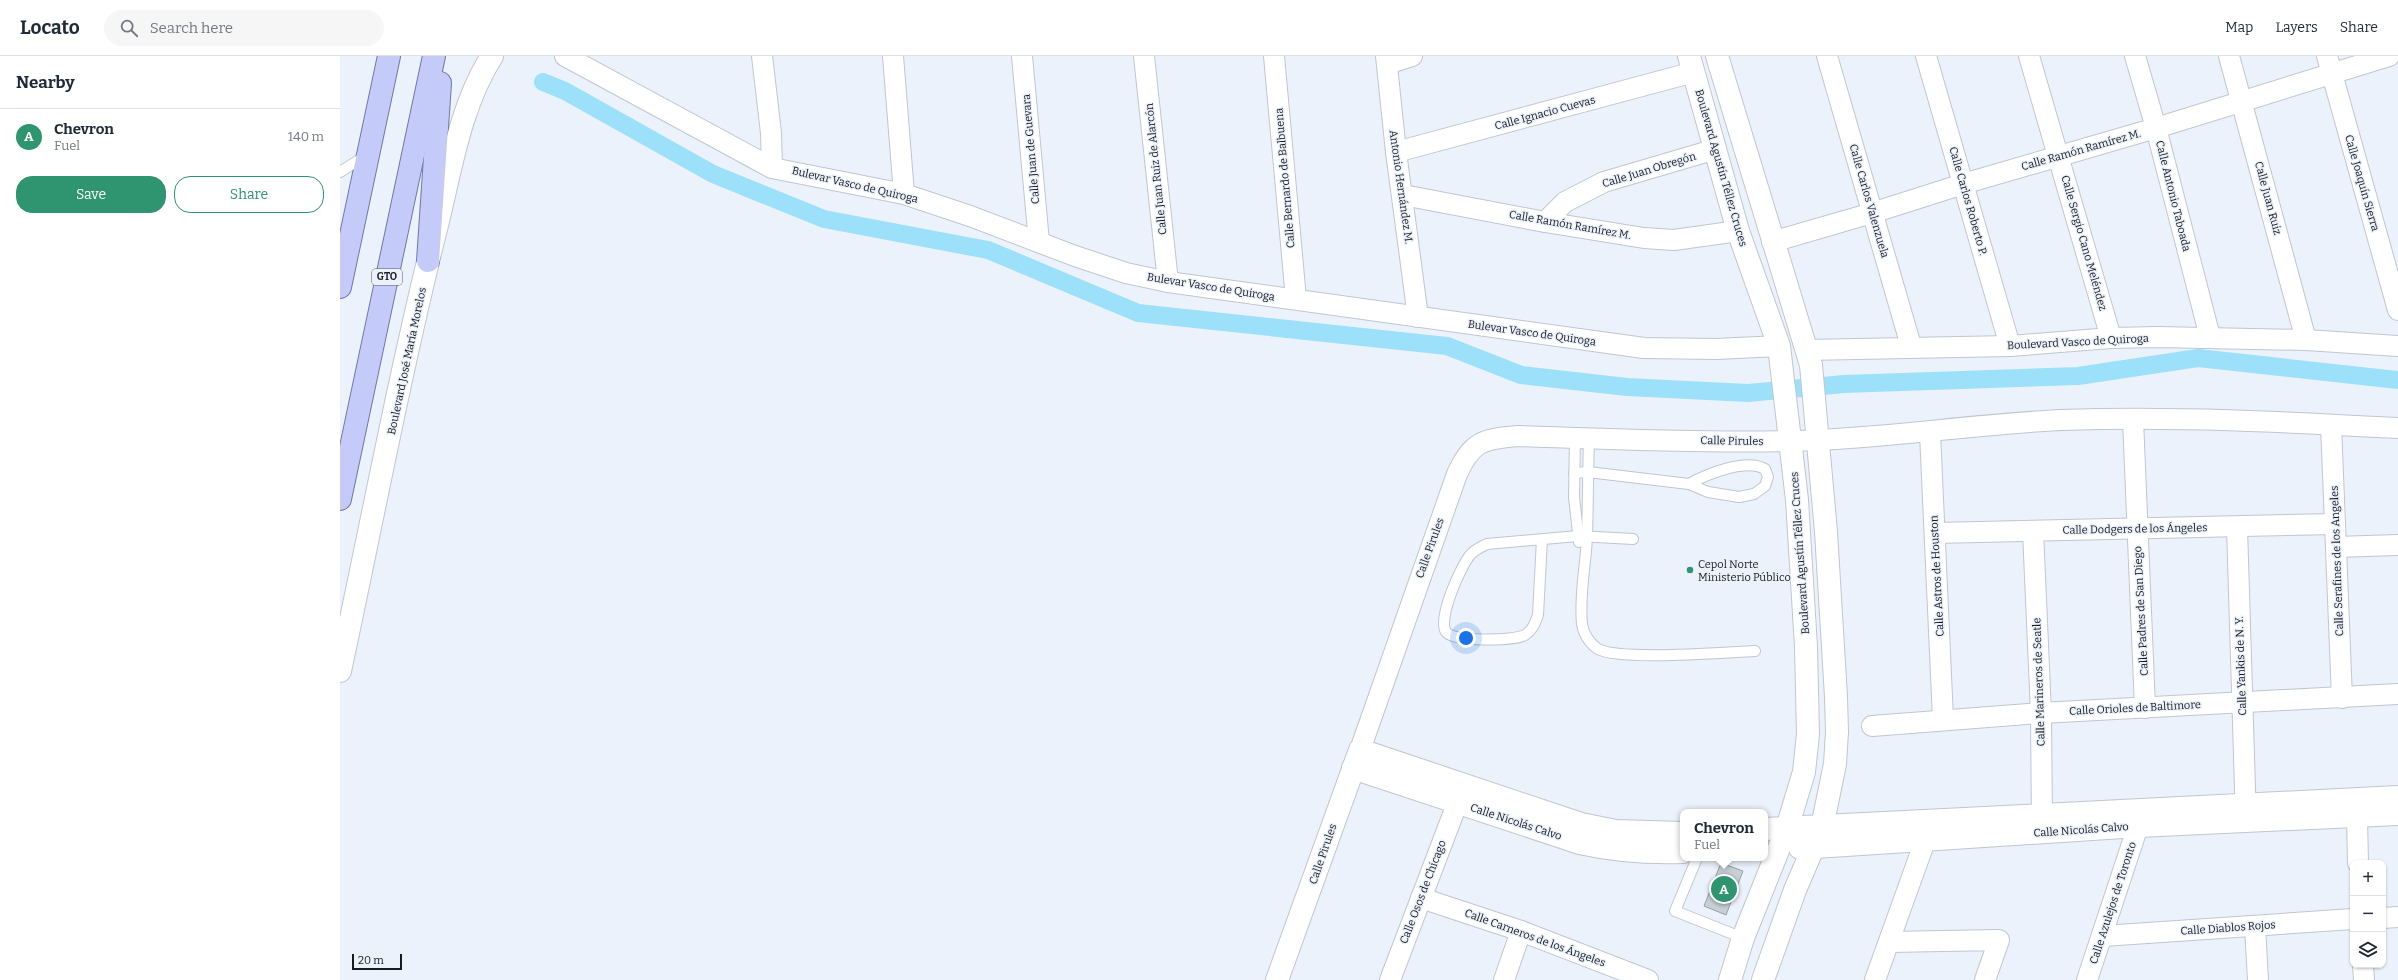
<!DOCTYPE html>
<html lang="en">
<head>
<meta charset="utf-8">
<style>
  :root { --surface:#fff; --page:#f6f6f7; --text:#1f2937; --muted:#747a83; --line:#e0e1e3; --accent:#2f9470 }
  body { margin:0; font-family:Bitter,serif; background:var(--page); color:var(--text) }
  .controls { position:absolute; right:12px; bottom:12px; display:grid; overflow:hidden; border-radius:8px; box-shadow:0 1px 3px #0004 }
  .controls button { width:36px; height:36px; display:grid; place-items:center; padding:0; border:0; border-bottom:1px solid var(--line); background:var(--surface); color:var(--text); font:20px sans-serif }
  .scale { position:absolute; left:12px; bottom:10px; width:50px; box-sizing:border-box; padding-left:4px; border:2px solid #181b1e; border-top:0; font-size:11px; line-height:14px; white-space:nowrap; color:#181b1e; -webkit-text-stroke:3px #ecf2fc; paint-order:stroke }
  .you { position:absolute; left:1126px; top:582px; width:14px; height:14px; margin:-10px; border:3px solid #fff; border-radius:50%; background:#1a73e8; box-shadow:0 0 0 6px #1a73e833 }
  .badge { display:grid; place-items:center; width:26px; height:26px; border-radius:50%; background:var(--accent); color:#fff; font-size:13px; font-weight:700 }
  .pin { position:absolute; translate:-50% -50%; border:2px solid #fff; box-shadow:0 1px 4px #0006 }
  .popup { position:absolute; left:1340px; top:753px; width:88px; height:52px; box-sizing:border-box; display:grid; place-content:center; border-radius:8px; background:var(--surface); filter:drop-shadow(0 1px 3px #0005); font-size:13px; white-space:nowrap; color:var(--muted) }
  .popup b { font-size:15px; color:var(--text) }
  .popup::after { content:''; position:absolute; left:50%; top:100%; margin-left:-8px; border:8px solid transparent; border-top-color:var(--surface) }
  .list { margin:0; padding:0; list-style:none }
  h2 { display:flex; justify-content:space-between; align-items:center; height:52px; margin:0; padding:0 16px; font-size:17px }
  h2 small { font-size:13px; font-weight:400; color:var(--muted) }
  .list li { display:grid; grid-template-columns:26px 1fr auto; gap:12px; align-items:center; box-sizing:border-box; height:56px; padding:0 16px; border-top:1px solid var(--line) }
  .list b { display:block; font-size:15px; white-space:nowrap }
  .list p { margin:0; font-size:13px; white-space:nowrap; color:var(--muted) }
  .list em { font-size:13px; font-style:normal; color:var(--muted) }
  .actions { display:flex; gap:8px; padding:12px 16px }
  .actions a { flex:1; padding:9px 0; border:1px solid var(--accent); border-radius:16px; text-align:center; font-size:14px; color:var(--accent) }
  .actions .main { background:var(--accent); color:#fff }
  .icon { flex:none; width:22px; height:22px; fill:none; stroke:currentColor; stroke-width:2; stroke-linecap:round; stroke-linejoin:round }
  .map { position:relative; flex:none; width:2058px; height:924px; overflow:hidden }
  header { display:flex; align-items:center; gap:24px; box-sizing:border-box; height:56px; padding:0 20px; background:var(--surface); border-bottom:1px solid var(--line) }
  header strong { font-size:19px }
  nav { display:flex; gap:22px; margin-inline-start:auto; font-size:14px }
  .search { width:280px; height:36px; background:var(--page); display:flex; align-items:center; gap:10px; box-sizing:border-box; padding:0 14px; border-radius:22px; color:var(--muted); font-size:15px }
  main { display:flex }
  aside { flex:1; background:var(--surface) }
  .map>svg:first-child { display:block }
</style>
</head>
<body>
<header>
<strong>Locato</strong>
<div class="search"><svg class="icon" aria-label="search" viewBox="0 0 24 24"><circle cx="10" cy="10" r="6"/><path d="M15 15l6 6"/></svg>Search here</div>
<nav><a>Map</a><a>Layers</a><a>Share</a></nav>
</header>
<main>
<aside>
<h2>Nearby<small></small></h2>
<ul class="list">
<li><span class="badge">A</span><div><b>Chevron</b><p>Fuel</p></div><em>140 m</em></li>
</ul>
<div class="actions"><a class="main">Save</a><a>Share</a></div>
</aside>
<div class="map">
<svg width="2058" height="924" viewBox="0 0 2058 924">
  <rect width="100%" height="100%" fill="#ecf2fc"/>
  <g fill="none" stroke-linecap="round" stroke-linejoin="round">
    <!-- canal -->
    <path stroke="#9ce1f9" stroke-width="18" d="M 203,26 L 225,35 L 373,118 L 484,163 L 648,194 L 798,257 L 1107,290 L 1181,319 L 1287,331 L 1408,337 L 1504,328 L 1738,320 L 1858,302 L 2058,324"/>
  </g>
  <!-- building -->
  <path fill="#c7d0d7" stroke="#97a0a6" d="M 1381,807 L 1403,815 L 1386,859 L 1364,850 Z"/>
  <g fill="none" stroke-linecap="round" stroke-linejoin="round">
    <!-- service casing -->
    <g stroke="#c0c6cf" stroke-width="12">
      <g id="service">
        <path d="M 0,116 L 27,99"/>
        <path d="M 1235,382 L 1234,441 L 1239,486"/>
        <path d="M 1249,382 C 1248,415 1248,447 1247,480 C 1246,509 1239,538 1242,568 C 1243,577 1250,588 1258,593 C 1280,605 1386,596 1415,595"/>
        <path d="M 1234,417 L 1248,416 L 1349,428 L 1368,436 L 1399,441 L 1414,438 L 1425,430 L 1428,421 L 1425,413 C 1406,402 1367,418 1349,428"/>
        <path d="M 1202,483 L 1198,559 C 1195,567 1193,574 1185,579 C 1174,585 1113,586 1106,576 C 1097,563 1121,509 1131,498 C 1136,493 1141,491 1147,488 L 1238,480 L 1293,483"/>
        <path d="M 1357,802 L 1335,855 L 1403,882"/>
      </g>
    </g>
    <!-- minor casing -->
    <g stroke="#c0c6cf" stroke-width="22">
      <g id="minor">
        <path d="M 225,0 L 432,112 L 564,138 L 630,160 L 735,200 L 786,217 L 828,226 L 1304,292 L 1376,293 L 1439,290"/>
        <path d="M 422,0 L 431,77 L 432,112"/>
        <path d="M 553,0 L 564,138"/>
        <path d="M 682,0 L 699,186"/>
        <path d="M 804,0 L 828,226"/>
        <path d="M 934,0 L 956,243"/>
        <path d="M 1046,0 L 1056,96 L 1078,261"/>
        <path d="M 1487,0 L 1571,290"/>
        <path d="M 1586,0 L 1670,290"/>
        <path d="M 1689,0 L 1771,282"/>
        <path d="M 1795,0 L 1816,72 L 1870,281"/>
        <path d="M 1889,0 L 1966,284"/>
        <path d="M 1987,0 L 2058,254"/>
        <path d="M 1047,8 L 1072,0"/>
        <path d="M 1056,96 L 1354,16"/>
        <path d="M 1063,139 L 1205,166 L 1304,182 L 1334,184 L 1398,175"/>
        <path d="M 1205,166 L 1225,146 L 1264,126 L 1376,93"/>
        <path d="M 1432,186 L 1532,157 L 1623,128 L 1816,72 L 2049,0"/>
        <path d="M 1466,294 L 1670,290 L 1771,282 L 1818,281 L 1966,284 L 2058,290"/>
        <path d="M 1793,363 L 1805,652"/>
        <path d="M 1991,369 L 2002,642"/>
        <path d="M 1590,377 L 1603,663"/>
        <path d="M 1897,471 L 1906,765"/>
        <path d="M 1693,475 L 1701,657 L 1702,774"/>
        <path d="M 1595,477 L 1995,468"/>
        <path d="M 1996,491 L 2058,489"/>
        <path d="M 1532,670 L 1701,657 L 2058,638"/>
        <path d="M 1020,694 L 1117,418 C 1132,385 1143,383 1178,380 C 1269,383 1361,387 1452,385 C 1543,383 1632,368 1722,364 C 1834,360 1946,366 2058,372"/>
        <path d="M 2017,761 L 2018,807"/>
        <path d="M 1081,842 L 1181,875 L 1308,924"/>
        <path d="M 2043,862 L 2058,861"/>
        <path d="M 1915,871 L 1918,924"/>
        <path d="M 1763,880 L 2013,863"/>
        <path d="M 1549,886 L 1659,884 L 1645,924"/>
        <path d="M 2023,909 L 2024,924"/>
        <path d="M 1050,924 L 1117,748"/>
        <path d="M 1164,924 L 1181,875"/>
        <path d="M 1535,924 L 1585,785"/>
        <path d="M 1747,924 L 1798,770"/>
      </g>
    </g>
    <!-- tertiary casing -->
    <g stroke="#c0c6cf" stroke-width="24">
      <g id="tertiary">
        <path d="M 1349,0 L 1398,175 L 1439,290 L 1457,444 L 1466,591 L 1468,678 L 1464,716 L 1447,772 L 1403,882 L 1390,924"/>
        <path d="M 1377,0 L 1471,309 L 1486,476 L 1496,641 L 1497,676 L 1495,708 L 1482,771 L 1455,834 L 1423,924"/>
        <path d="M 0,615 C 32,466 60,316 97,169 C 111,113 120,50 152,0"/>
        <path d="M 1013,712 L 1240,787 C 1275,795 1307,797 1343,796"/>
        <path d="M 1425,773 L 2058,741"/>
        <path d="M 1460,792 L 1798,770 L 2058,758"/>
        <path d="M 937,924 L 1020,694 L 1241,768 L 1276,775 L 1343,777"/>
      </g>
    </g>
    <!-- primary casing -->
    <g stroke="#6f77a9" stroke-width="24">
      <g id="primary">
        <path d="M 88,205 L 100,27"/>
        <path d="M 0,231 L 49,0"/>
        <path d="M 0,443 L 94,0"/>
      </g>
    </g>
    <!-- service -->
    <use href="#service" stroke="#fff" stroke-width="10"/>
    <!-- minor -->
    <use href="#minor" stroke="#fff" stroke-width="20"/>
    <!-- tertiary -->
    <use href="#tertiary" stroke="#fff" stroke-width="22"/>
    <!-- primary -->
    <use href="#primary" stroke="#c5cbf8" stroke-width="22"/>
  </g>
  <!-- markers -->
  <circle fill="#2f9470" stroke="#ecf2fc" stroke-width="1.5" cx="1350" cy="514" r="4"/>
  <g text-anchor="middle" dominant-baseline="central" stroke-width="3" stroke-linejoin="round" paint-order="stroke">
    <!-- shield labels -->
    <rect fill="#ecf2fc" stroke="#585c61" stroke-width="1" x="32" y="213" width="30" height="16" rx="3"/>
    <g font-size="10" font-weight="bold" fill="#181b1e">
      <text x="47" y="221">GTO</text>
    </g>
    <!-- street labels -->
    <g font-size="11" fill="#181b1e" stroke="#ecf2fc">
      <text transform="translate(1205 57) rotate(-15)">Calle Ignacio Cuevas</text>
      <text transform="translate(691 93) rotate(-95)">Calle Juan de Guevara</text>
      <text transform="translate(1741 94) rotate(-16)">Calle Ramón Ramírez M.</text>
      <text transform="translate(1381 112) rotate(74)">Boulevard Agustín Téllez Cruces</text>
      <text transform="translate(816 113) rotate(-96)">Calle Juan Ruiz de Alarcón</text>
      <text transform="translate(1309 114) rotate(-17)">Calle Juan Obregón</text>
      <text transform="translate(945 122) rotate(-95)">Calle Bernardo de Balbuena</text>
      <text transform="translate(2022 127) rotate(74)">Calle Joaquín Sierra</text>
      <text transform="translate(515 129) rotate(13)">Bulevar Vasco de Quiroga</text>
      <text transform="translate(1061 131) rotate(82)">Antonio Hernández M.</text>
      <text transform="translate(1833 140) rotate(76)">Calle Antonio Taboada</text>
      <text transform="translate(1928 142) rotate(75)">Calle Juan Ruiz</text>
      <text transform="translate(1529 145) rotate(74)">Calle Carlos Valenzuela</text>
      <text transform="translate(1628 145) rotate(74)">Calle Carlos Roberto P.</text>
      <text transform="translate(1230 169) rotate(10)">Calle Ramón Ramírez M.</text>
      <text transform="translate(1744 187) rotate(74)">Calle Sergio Cano Meléndez</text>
      <text transform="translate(871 231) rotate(9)">Bulevar Vasco de Quiroga</text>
      <text transform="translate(1192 277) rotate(8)">Bulevar Vasco de Quiroga</text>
      <text transform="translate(1738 286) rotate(-3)">Boulevard Vasco de Quiroga</text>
      <text transform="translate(67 305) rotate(-78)">Boulevard José María Morelos</text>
      <text transform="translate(1392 385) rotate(1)">Calle Pirules</text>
      <text transform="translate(1795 473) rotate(-1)">Calle Dodgers de los Ángeles</text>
      <text transform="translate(1090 492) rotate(-70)">Calle Pirules</text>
      <text transform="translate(1460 497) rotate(-94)">Boulevard Agustín Téllez Cruces</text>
      <text transform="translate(1997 505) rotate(-92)">Calle Serafines de los Angeles</text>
      <text transform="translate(1597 520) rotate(-93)">Calle Astros de Houston</text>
      <text transform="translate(1801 555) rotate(-93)">Calle Padres de San Diego</text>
      <text transform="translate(1901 610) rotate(-92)">Calle Yankis de N. Y.</text>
      <text transform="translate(1699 626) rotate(-92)">Calle Marineros de Seatle</text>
      <text transform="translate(1795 652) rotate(-3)">Calle Orioles de Baltimore</text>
      <text transform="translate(1176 766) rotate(18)">Calle Nicolás Calvo</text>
      <text transform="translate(1741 774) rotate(-4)">Calle Nicolás Calvo</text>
      <text transform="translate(983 798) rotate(-71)">Calle Pirules</text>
      <text transform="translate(1083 836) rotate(-69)">Calle Osos de Chicago</text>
      <text transform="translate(1773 847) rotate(-72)">Calle Azulejos de Toronto</text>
      <text transform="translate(1888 872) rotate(-4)">Calle Diablos Rojos</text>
      <text transform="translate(1195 882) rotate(20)">Calle Carneros de los Ángeles</text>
    </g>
    <!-- poi labels -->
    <g font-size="11" fill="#181b1e" stroke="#ecf2fc" text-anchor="start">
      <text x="1358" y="508">Cepol Norte<tspan x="1358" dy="13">Ministerio Público</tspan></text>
    </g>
  </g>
</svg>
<div class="controls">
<button>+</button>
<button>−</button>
<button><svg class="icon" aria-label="layers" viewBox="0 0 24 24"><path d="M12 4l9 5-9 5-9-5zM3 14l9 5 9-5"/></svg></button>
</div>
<div class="scale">20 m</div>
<div class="you"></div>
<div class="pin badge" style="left:1384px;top:833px">A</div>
<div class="popup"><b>Chevron</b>Fuel</div>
</div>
</main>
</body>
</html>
